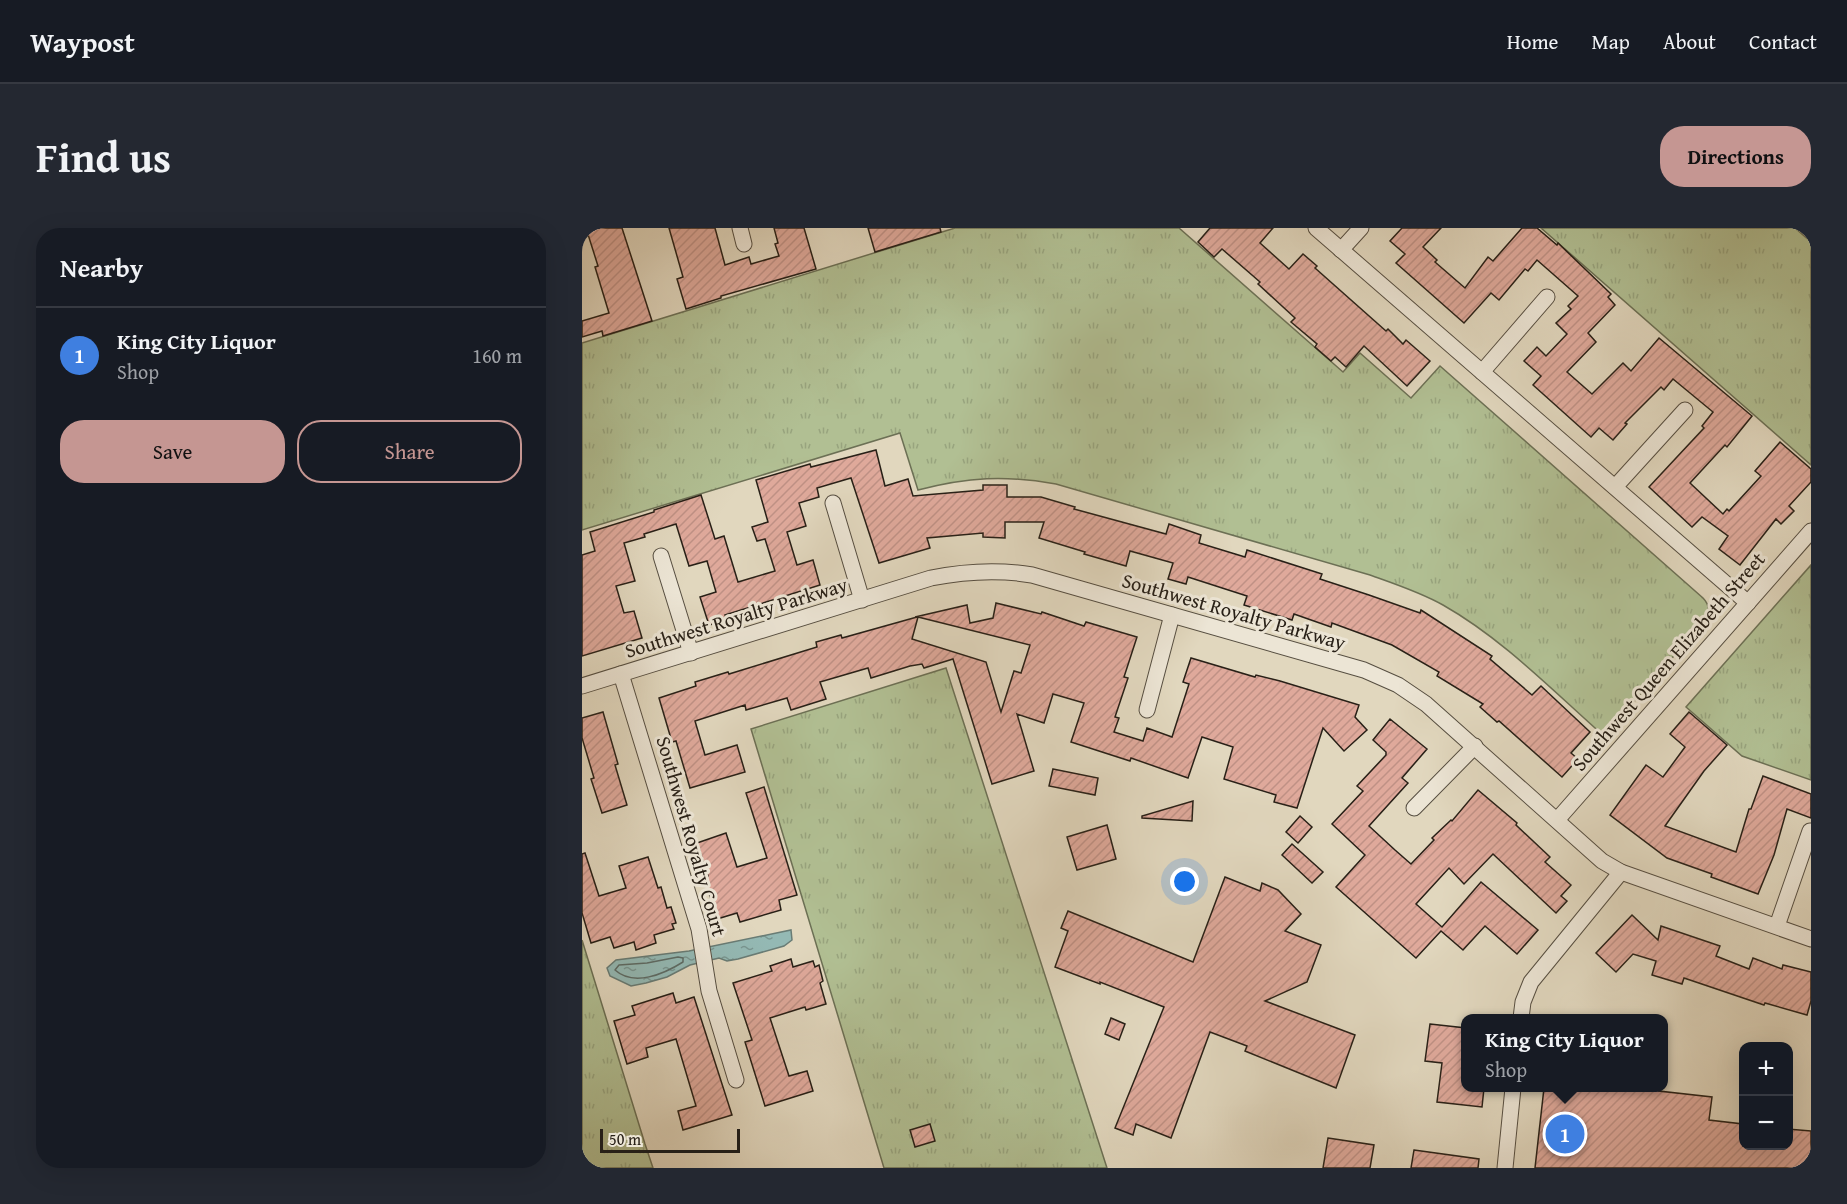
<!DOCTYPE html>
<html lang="en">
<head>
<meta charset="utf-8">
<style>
  :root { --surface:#171b24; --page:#242831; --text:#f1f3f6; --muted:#9ea1a6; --line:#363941; --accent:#c59692 }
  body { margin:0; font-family:"Gentium Book Plus",serif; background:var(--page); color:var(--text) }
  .controls { position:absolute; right:18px; bottom:18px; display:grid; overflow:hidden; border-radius:12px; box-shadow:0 6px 24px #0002 }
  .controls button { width:54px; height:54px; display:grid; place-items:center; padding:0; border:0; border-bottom:2px solid var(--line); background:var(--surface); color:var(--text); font:30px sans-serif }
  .scale { position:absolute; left:18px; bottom:15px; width:140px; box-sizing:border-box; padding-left:6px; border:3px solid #282017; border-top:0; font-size:16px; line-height:21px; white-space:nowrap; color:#282017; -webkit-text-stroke:4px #ece5d5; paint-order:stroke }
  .you { position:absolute; left:603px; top:654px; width:21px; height:21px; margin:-15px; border:4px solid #fff; border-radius:50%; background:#1a73e8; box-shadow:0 0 0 9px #1a73e833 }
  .badge { display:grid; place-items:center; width:39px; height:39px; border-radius:50%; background:var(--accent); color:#fff; font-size:20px; font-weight:700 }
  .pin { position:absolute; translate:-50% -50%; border:3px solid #fff; box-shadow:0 2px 6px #0006 }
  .popup { position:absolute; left:879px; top:786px; width:207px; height:78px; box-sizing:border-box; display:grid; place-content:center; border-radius:12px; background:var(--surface); filter:drop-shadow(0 2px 4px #0005); font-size:20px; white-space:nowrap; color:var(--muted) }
  .popup b { font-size:22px; color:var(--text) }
  .popup::after { content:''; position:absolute; left:50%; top:100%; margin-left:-12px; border:12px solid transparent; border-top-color:var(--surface) }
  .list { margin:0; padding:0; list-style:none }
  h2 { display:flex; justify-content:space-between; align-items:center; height:78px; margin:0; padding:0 24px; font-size:26px }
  h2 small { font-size:20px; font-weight:400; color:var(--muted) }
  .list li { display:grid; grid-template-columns:39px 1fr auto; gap:18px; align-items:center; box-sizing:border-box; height:96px; padding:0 24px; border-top:2px solid var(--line) }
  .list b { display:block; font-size:22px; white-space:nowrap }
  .list p { margin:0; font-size:20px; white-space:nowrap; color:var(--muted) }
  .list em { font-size:20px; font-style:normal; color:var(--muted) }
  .actions { display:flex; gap:12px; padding:18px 24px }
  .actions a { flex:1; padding:14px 0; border:2px solid var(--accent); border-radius:24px; text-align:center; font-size:21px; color:var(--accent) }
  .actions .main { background:var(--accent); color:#111 }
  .map { position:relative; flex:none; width:1229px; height:940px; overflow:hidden; border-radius:24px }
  header { display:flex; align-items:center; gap:36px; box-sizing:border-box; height:84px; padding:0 30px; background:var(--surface); border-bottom:2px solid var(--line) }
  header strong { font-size:28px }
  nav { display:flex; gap:33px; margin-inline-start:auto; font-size:21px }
  .intro { display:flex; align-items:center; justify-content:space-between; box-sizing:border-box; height:144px; padding:0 36px }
  h1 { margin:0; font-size:42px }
  .button { padding:15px 27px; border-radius:24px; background:var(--accent); color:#111; font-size:21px; font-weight:700 }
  main { display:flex; gap:36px; padding:0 36px }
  aside { flex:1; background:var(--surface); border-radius:24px; box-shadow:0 6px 24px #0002 }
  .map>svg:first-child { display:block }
</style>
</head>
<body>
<header>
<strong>Waypost</strong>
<nav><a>Home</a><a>Map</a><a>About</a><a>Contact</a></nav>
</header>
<div class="intro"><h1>Find us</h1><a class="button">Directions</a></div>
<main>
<aside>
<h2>Nearby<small></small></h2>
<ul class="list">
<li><span class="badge" style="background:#3f7fe0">1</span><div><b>King City Liquor</b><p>Shop</p></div><em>160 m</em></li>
</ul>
<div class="actions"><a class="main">Save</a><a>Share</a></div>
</aside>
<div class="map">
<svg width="1229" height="940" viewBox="0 0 1229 940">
  <defs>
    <pattern id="grass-tufts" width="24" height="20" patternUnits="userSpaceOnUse" patternTransform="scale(1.5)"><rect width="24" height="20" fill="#b1bf93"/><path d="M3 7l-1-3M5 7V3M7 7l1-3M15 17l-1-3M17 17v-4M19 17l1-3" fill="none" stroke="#98a47e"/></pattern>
    <pattern id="water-ripples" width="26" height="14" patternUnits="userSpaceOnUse" patternTransform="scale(1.5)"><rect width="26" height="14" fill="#94b9b4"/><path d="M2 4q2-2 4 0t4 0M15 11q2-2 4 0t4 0" fill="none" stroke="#799691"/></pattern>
    <pattern id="building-hatch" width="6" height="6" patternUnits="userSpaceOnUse" patternTransform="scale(1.5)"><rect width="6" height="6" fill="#dfa99b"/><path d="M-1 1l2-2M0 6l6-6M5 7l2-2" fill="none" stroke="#bf9185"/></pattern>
  </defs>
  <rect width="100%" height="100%" fill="#e1d7be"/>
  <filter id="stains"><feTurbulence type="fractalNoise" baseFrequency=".00333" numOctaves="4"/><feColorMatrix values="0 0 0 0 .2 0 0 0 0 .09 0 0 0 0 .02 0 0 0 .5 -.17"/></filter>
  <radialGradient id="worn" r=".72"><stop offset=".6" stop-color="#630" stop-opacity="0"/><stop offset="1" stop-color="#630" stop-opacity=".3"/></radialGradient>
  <!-- grass -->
  <g fill="url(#grass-tufts)" stroke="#6c7055" stroke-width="1.5">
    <path d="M 373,0 L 597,0 L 761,144 L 778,125 L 829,170 L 858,138 L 1121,370 C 1127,376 1128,382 1125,390 L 1022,508 C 971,463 921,411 861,377 C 838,364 813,356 788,347 L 474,256 C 423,247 386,249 336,262 L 318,205 L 0,302 L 0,115 Z"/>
    <path d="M 959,0 L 1213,0 L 1229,14 L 1229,237 Z"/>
    <path d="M 1229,337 L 1229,552 L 1160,528 L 1104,479 Z"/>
    <path d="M 364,440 L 525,940 L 302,940 L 169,501 Z"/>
    <path d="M 0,712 L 63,916 L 71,940 L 0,940 Z"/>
  </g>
  <!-- water -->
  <path fill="url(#water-ripples)" stroke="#697c75" stroke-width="1.5" d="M 209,702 L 210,712 L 202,718 L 156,731 L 145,733 L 137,730 L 108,737 L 85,749 L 64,755 L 49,758 L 28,748 L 25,740 L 34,732 L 107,723 Z"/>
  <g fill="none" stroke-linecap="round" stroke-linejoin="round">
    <!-- shore -->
    <path stroke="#5e6c66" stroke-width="1.5" d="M 96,729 L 101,730 L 101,734 C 82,746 52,759 33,742 L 37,737 L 65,735 Z"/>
  </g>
  <!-- building -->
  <g fill="url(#building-hatch)" stroke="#282017" stroke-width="1.5" fill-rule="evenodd">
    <path d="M 4,0 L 40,0 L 70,93 L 21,108 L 20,103 L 0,109 L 0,93 L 27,85 L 13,39 L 16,38 Z"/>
    <path d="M 87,0 L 133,0 L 143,37 L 167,29 L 169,36 L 197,28 L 193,16 L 196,15 L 192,0 L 222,0 L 234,41 L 139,68 L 139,70 L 104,81 L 95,51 L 101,49 Z"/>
    <path d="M 286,0 L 358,0 L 359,4 L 293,24 Z"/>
    <path d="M 628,0 L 691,0 L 678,15 L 707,41 L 721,26 L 735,38 L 733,40 L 804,103 L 806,101 L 821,116 L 824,112 L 848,133 L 825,158 L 782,118 L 764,139 L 753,129 L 749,133 L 733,119 L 735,116 L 709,94 L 713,90 L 676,56 L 678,54 L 640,21 L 632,29 L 616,14 Z"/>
    <path d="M 820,0 L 859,0 L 841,19 L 855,32 L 853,34 L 883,60 L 906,29 L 911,33 L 940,0 L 955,0 L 975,17 L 976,15 L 1029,66 L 1026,69 L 1033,77 L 1006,105 L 1014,114 L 985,144 L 1010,166 L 1041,135 L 1049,143 L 1077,110 L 1170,188 L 1145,219 L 1143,217 L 1108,255 L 1141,286 L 1145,281 L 1147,283 L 1179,248 L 1173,243 L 1198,214 L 1229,241 L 1229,254 L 1207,278 L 1212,283 L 1199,296 L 1194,291 L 1158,337 L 1137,321 L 1146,308 L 1120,289 L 1110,299 L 1067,259 L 1122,200 L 1120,198 L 1131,184 L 1091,151 L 1082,162 L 1079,159 L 1043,195 L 1045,196 L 1031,212 L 1017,200 L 1009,209 L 951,157 L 959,148 L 942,133 L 955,119 L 964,128 L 985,106 L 974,95 L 989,81 L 986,78 L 996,68 L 955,32 L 946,43 L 943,41 L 917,72 L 909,65 L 882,95 L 814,35 L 823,26 L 808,13 Z"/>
    <path d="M 294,222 L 303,258 L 326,251 L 331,268 L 401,262 L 401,257 L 425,257 L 425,269 L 459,269 L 493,279 L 492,281 L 584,306 L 587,296 L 619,307 L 617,315 L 663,329 L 665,322 L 740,346 L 738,351 L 787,367 L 838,385 L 839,382 L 910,428 L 908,431 L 950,467 L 959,458 L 1008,504 L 989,525 L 996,531 L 980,549 L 917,493 L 915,494 L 898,479 L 901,476 L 855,448 L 857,444 L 810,417 L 750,395 L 749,399 L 712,386 L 710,392 L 662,377 L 665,368 L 606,349 L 604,356 L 586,351 L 591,335 L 548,323 L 544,338 L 502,326 L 503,324 L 457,310 L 462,294 L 423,294 L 423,310 L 401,309 L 401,305 L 345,310 L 348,320 L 297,335 L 269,250 L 235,260 L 237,269 L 217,275 L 224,298 L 205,304 L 215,337 L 231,332 L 238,357 L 143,387 L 145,392 L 127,397 L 118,369 L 134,364 L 125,333 L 107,338 L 94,296 L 62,306 L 63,309 L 42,315 L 53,353 L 34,358 L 42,385 L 52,383 L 60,410 L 0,428 L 0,327 L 13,323 L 8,304 L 72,284 L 72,282 L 119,267 L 133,311 L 142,308 L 156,354 L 193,343 L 183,311 L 175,313 L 170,299 L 186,294 L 174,252 L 228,236 L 229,239 Z"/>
    <path d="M 414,375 L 459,386 L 460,384 L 502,398 L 504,394 L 555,409 L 542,449 L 546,450 L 533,489 L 537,490 L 532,504 L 561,513 L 565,500 L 590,509 L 607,456 L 601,454 L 609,430 L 673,449 L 674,447 L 698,453 L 777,477 L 773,489 L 785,502 L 762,523 L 741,500 L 715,580 L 692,574 L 694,567 L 642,551 L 651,519 L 620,509 L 606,550 L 549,530 L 548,533 L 489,514 L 502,475 L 471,466 L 462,495 L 435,486 L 452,543 L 410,556 L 371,431 L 342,440 L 340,436 L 328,438 L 289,450 L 286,440 L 238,454 L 244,471 L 209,482 L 205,470 L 164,482 L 163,477 L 113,493 L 123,527 L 155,517 L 163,544 L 108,560 L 94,513 L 90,514 L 77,470 L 114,458 L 113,454 L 146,444 L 147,446 L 235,419 L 234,414 L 259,407 L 260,410 L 335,389 L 333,389 L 385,377 L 388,395 L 411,390 ZM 336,389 L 448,417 L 439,445 L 432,443 L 419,484 L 404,434 L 330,411 Z"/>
    <path d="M 21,484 L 36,536 L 33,537 L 45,577 L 20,585 L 9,551 L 12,550 L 0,510 L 0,490 Z"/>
    <path d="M 1107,484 L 1145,517 L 1122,543 L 1083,598 L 1154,624 L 1167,581 L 1169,581 L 1181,548 L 1229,566 L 1229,590 L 1205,581 L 1192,627 L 1176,666 L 1129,649 L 1130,646 L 1085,630 L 1028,587 L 1064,537 L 1081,549 L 1103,519 L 1088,506 Z"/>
    <path d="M 808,491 L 845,521 L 820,550 L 826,555 L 787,598 L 813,622 L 829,636 L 852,612 L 850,610 L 869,592 L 870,593 L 896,562 L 935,595 L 934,597 L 968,629 L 963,634 L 989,657 L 979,668 L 985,673 L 974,685 L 911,626 L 882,656 L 867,640 L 834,676 L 860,699 L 899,654 L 956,702 L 935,726 L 903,698 L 881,722 L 859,703 L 834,730 L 754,659 L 783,627 L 750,596 L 781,563 L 775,558 L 804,527 L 804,524 L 791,512 Z"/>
    <path d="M 471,541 L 516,550 L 513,567 L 467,558 Z"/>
    <path d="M 182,559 L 215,667 L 197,672 L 199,682 L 158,694 L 155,685 L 135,691 L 122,649 L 126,648 L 115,615 L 144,605 L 155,639 L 185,630 L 164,565 Z"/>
    <path d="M 611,573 L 610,593 L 560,590 L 560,588 Z"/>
    <path d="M 718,588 L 730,599 L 716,615 L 704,604 Z"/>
    <path d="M 525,597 L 534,631 L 495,642 L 485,609 Z"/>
    <path d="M 710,616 L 741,644 L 730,655 L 700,627 Z"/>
    <path d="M 3,625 L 17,668 L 44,660 L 37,638 L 66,629 L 76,660 L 79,659 L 85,680 L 89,679 L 94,695 L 90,696 L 92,701 L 72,707 L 74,715 L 54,722 L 52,714 L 32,720 L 28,709 L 9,715 L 0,685 L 0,626 Z"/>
    <path d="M 643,649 L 678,663 L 680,655 L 696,662 L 719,686 L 703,703 L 739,717 L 725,754 L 683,773 L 773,807 L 754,860 L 663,823 L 665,818 L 628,804 L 589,910 L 554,896 L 551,907 L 533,900 L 582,779 L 518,754 L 518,756 L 473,739 L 486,703 L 479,700 L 486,683 L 611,734 Z"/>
    <path d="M 1050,687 L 1076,712 L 1079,698 L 1138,718 L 1134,728 L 1167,741 L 1171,730 L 1200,741 L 1201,737 L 1229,744 L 1229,773 L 1225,787 L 1183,775 L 1182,777 L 1102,750 L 1100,756 L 1070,747 L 1074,733 L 1051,726 L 1034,744 L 1014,725 Z"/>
    <path d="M 209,731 L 211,739 L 231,733 L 233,739 L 237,737 L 241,753 L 238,755 L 244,776 L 224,782 L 223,779 L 188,790 L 207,848 L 225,843 L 231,863 L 183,878 L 163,814 L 170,812 L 151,755 L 190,743 L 188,738 Z"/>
    <path d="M 91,765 L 94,775 L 112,769 L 150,887 L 101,902 L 96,883 L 114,878 L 94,811 L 64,820 L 66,829 L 45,836 L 32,793 L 53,787 L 50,778 Z"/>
    <path d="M 529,790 L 543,796 L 537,812 L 523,806 Z"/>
    <path d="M 848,796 L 884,800 L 884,860 L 902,860 L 900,879 L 855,874 L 860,835 L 843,833 Z"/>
    <path d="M 962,860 L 1078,860 L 1077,863 L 1130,869 L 1127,892 L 1161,896 L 1161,918 L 1206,918 L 1206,901 L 1229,903 L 1229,940 L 953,940 Z"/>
    <path d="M 348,896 L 353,913 L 333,919 L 328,902 Z"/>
    <path d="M 746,910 L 792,917 L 788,940 L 741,940 Z"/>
    <path d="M 832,922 L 897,931 L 896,940 L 829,940 Z"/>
  </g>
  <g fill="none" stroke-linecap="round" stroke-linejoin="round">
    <!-- minor casing -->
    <g stroke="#564e41" stroke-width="17">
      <g id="minor">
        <path d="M 158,0 L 162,16"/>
        <path d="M 734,0 L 1166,375"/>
        <path d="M 759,22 L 779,0"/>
        <path d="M 900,144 L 965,69"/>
        <path d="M 1033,259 L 1103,182"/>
        <path d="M 251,275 L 280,372"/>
        <path d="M 79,328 L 109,425"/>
        <path d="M 39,446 L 117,701 L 127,763 L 154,852"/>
        <path d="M 0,458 L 349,350 C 384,343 415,341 450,347 L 782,442 L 816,457 L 844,476 L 1020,633 L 1039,644 L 1229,711"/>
        <path d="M 565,482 L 590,387"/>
        <path d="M 832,580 L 893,518"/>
        <path d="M 975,592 L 1229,303"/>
        <path d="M 1195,698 L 1228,603"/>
        <path d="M 939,790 L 941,774 L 949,754 L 1039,644"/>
        <path d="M 923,940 L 931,860"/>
      </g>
    </g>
    <!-- minor -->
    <use href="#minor" stroke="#ece5d5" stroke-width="15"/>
  </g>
  <g text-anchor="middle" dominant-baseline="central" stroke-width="6" stroke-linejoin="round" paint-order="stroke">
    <!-- street labels -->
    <g font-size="20" fill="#282017" stroke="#ece5d5">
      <text transform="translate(652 383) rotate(16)">Southwest Royalty Parkway</text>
      <text transform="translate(154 389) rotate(-17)">Southwest Royalty Parkway</text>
      <text transform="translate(1086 433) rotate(-49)">Southwest Queen Elizabeth Street</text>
      <text transform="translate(110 608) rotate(74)">Southwest Royalty Court</text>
    </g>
  </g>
  <rect width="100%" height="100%" filter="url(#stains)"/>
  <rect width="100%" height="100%" fill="url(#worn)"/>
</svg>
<div class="controls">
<button>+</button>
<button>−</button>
</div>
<div class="scale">50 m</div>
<div class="you"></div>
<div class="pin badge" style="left:983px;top:906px;background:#3f7fe0">1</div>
<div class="popup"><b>King City Liquor</b>Shop</div>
</div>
</main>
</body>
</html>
